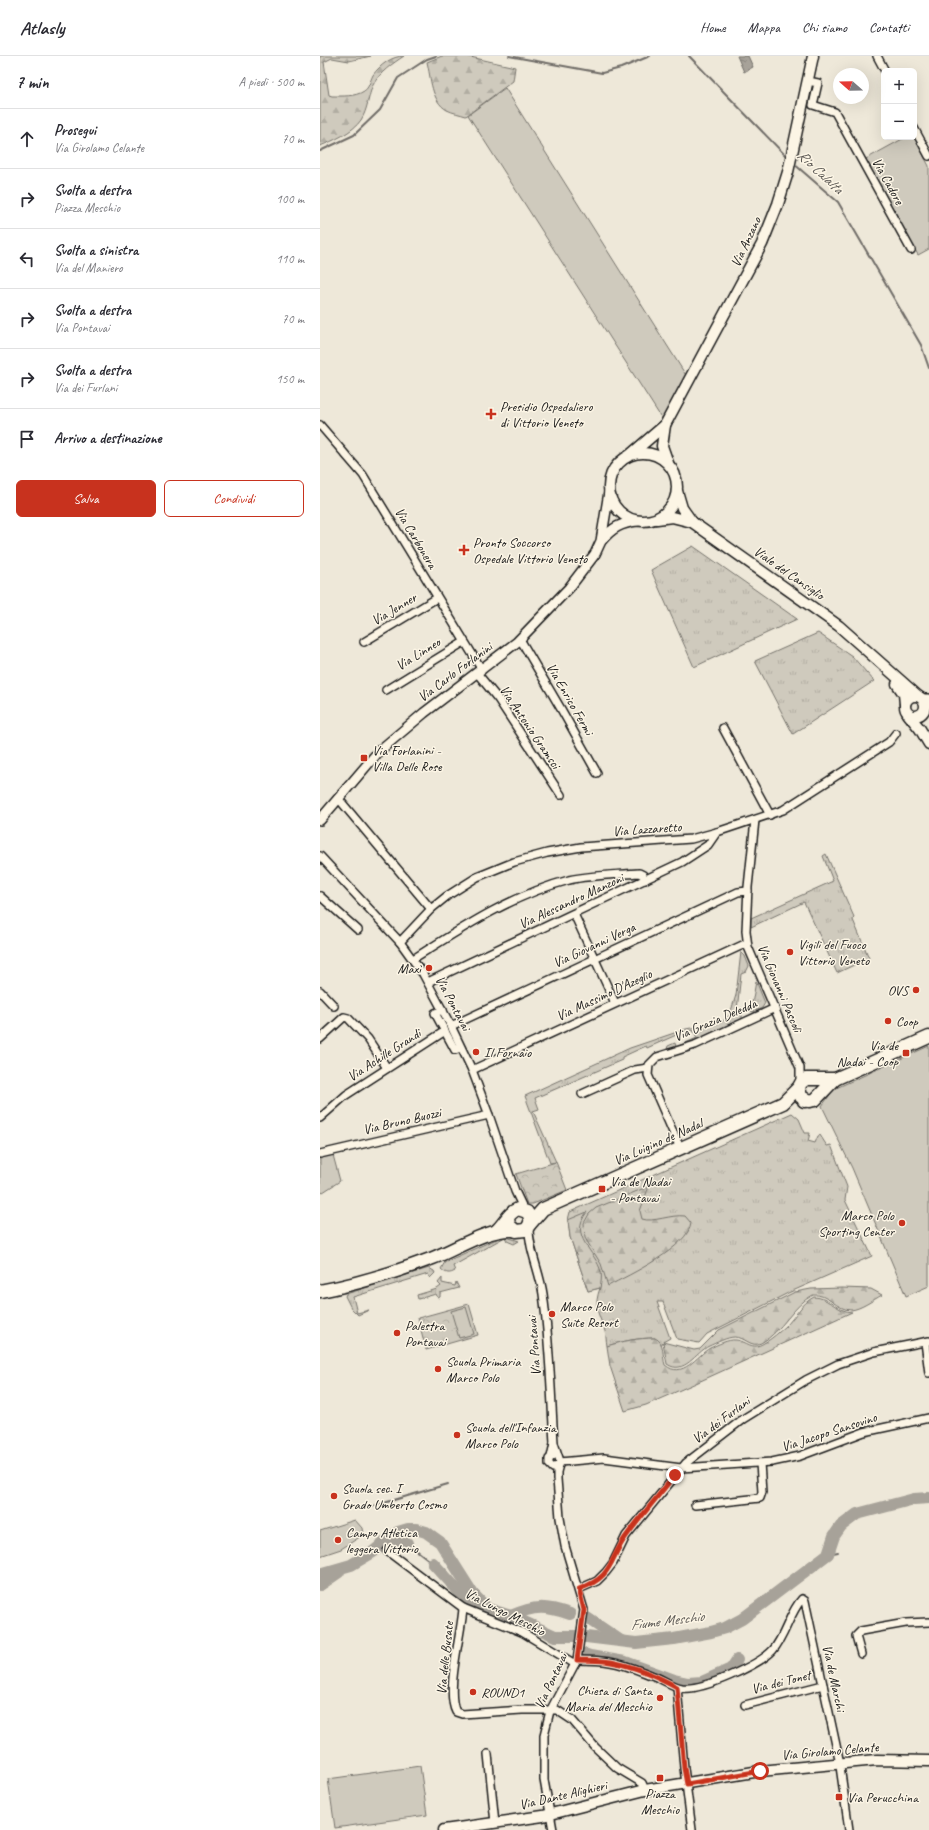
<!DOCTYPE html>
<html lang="it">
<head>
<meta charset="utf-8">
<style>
  :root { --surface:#fff; --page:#f7f7f7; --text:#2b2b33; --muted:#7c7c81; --line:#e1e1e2; --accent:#c8321e }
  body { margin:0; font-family:Caveat,sans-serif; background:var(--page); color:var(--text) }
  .controls { position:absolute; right:12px; top:12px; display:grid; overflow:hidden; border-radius:6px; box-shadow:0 4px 16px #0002 }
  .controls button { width:36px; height:36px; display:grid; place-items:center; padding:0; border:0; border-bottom:1px solid var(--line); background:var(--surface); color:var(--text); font:20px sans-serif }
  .compass { position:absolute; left:513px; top:12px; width:36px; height:36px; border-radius:50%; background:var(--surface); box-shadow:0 4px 16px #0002; rotate:290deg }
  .stop { position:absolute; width:12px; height:12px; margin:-9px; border:3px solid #c8321e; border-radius:50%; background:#fff }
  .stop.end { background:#c8321e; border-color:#fff; box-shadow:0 1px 4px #0008 }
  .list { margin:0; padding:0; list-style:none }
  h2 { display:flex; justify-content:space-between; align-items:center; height:52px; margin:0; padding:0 16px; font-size:17px }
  h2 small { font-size:13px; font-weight:400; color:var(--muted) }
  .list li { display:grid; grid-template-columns:26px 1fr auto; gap:12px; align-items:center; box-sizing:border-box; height:60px; padding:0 16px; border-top:1px solid var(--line) }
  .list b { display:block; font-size:15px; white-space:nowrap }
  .list p { margin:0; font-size:13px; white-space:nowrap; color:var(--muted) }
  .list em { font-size:13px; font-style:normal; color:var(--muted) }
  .actions { display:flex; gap:8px; padding:12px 16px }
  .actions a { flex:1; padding:9px 0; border:1px solid var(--accent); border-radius:6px; text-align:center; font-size:14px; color:var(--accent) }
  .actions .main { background:var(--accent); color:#fff }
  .icon { flex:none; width:22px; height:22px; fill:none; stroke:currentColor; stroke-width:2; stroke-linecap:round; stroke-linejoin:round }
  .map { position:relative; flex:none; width:609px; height:1774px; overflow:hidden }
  header { display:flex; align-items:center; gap:24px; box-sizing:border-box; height:56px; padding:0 20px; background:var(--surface); border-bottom:1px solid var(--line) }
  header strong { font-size:19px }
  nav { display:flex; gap:22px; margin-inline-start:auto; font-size:14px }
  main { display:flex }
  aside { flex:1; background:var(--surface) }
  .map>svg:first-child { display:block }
</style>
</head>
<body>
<header>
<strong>Atlasly</strong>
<nav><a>Home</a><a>Mappa</a><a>Chi siamo</a><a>Contatti</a></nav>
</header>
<main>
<aside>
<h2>7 min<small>A piedi · 500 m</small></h2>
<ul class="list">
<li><svg class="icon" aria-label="ahead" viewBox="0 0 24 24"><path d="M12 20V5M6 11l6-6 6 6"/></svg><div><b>Prosegui</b><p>Via Girolamo Celante</p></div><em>70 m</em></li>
<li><svg class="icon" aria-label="right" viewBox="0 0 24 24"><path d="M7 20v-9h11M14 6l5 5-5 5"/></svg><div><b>Svolta a destra</b><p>Piazza Meschio</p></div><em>100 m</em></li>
<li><svg class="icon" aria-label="left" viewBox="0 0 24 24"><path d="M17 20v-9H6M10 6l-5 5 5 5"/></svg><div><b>Svolta a sinistra</b><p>Via del Maniero</p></div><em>110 m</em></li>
<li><svg class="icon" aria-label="right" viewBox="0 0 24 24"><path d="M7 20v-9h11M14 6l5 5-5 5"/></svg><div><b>Svolta a destra</b><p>Via Pontavai</p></div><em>70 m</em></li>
<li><svg class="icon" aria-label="right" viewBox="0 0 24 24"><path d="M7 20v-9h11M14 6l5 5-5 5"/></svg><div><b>Svolta a destra</b><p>Via dei Furlani</p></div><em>150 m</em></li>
<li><svg class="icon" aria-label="arrive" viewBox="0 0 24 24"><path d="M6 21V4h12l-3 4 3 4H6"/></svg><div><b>Arrivo a destinazione</b></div></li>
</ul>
<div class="actions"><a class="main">Salva</a><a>Condividi</a></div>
</aside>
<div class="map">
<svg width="609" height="1774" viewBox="0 0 609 1774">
  <defs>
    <pattern id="grass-tufts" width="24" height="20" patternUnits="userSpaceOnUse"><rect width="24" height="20" fill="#cfcabd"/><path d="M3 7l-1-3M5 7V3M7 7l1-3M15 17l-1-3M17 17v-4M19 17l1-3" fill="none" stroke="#b1ada2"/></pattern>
    <pattern id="forest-firs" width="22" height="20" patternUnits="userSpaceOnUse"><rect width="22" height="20" fill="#cfcabd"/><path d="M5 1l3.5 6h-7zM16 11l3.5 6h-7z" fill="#b1ada2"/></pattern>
    <pattern id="park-crowns" width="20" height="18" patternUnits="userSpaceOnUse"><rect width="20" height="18" fill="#cfcabd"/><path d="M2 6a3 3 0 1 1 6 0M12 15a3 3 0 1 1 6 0" fill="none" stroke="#b1ada2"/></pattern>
    <pattern id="water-ripples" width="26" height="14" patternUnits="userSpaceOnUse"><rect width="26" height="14" fill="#a7a299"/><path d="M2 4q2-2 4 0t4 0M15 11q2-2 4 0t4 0" fill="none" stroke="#87837c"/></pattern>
  </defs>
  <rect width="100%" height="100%" fill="#eee8d9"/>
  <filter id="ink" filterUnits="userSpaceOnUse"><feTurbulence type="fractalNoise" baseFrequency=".025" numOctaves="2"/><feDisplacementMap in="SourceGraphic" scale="8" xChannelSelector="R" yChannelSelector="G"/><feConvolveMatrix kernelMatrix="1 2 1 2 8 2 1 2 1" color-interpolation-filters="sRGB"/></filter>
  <g filter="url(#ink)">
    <!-- grass -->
    <g fill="url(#grass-tufts)" stroke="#76736c">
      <path d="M 373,490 L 477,563 L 374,611 L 331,514 Z"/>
      <path d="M 498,577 L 532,600 L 554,625 L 473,678 L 435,605 Z"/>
      <path d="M 506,798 L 534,861 L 533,864 L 549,902 L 517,917 L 484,846 L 431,871 L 431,862 L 513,825 L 503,800 Z"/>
      <path d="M 421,896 L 425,900 L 429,910 L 426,916 L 421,918 L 417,954 L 422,952 L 422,963 L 369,987 L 350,993 L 347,993 L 348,990 L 355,987 L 356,991 L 377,982 L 373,974 L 363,976 L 327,992 L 326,990 L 302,1001 L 302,1004 L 215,1042 L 219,1053 L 213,1055 L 236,1106 L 230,1107 L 205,1040 L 310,992 L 366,973 L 402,966 L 410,958 L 416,939 Z"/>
      <path d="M 436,925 L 445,947 L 442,952 L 433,956 L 427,953 L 431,954 Z"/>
      <path d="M 472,1057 L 479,1063 L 485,1077 L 490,1077 L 488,1085 L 495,1087 L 498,1080 L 500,1079 L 507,1090 L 511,1089 L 527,1131 L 525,1144 L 552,1200 L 468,1237 L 387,1278 L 379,1287 L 357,1283 L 343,1246 L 337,1246 L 350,1282 L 343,1286 L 341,1289 L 335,1282 C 318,1282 303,1285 287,1290 C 286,1284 286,1277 284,1272 C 277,1255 274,1250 280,1232 L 268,1235 L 250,1181 L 248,1164 L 250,1156 Z"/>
      <path d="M 183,1180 L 199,1185 L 194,1188 L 187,1185 L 185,1181 L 133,1210 L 135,1215 C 130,1218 126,1218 121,1213 L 125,1206 Z"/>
      <path d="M 109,1212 L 114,1215 L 115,1217 L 110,1222 L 108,1218 L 33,1241 L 37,1257 L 49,1254 L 38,1259 L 31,1252 L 25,1240 L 26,1238 Z"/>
      <path d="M 122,1222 L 122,1227 L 135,1230 L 136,1226 L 139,1232 L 120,1237 L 120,1241 L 118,1242 L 116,1238 L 98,1243 L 97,1239 L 117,1233 L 121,1230 L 118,1227 Z"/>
    </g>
    <!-- forest -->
    <g fill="url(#forest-firs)" stroke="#76736c">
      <path d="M 0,0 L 51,0 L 29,5 L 12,2 L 4,6 L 9,39 L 12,40 C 22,40 35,41 44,35 C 49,32 50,25 53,19 C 60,9 72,0 84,0 C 72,8 60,16 53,29 C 48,40 48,53 41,64 C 33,76 13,85 0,90 Z"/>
      <path d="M 122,0 L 146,0 L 195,11 L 193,25 L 146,60 C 140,58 133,57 127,54 C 111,45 111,22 107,6 Z"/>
      <path d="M 327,1131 L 328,1133 L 320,1155 L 322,1163 C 333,1167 351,1158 365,1160 L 371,1167 C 369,1191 309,1219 288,1230 L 281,1208 L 265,1182 L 264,1167 L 269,1158 L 276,1152 Z"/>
      <path d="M 267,1156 C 248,1180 276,1195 281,1216 C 282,1221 281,1227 280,1232 L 268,1235 L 250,1181 L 248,1164 Z"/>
      <path d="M 522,1232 L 551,1233 L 562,1239 C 553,1244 541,1253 531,1254 C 517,1254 507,1237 493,1239 C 473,1249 462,1276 441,1287 C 431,1292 425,1281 415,1281 C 407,1281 396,1287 389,1290 C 376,1296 364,1320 347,1308 L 343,1286 L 374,1294 L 380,1293 L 399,1274 L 475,1236 L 491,1233 Z"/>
      <path d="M 494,1241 C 508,1241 518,1256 532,1256 L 376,1327 L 326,1349 L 305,1355 L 290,1310 L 287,1290 C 303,1285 318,1282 335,1282 C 345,1286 342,1300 345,1309 C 363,1324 377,1299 390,1292 C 397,1289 408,1283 416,1284 C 427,1285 432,1295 444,1287 C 452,1283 459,1276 466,1270 C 475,1261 482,1247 494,1241 Z"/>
    </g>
    <!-- park -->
    <g fill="url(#park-crowns)" stroke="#76736c">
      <path d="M 236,1106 L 247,1134 L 213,1148 L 207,1148 L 196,1118 Z"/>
      <path d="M 149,1248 L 158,1279 L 106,1294 L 98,1262 Z"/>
    </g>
    <!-- pitch -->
    <g fill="#cfcabd" stroke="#76736c">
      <path d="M 185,32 L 367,321 L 342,363 L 148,59 Z"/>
      <path d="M 586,81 L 594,81 L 609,110 L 609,193 L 598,199 L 550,111 L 544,104 Z"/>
      <path d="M 609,990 L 609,1230 L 586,1240 L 532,1112 L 502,1050 L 514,1033 Z"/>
      <path d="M 13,1099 L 20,1125 L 0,1138 L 0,1102 Z"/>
      <path d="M 146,1251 L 154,1278 L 139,1282 L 131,1255 Z"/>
      <path d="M 35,1464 L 42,1472 L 43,1479 L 21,1493 L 0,1500 L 0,1475 Z"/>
      <path d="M 100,1710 L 107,1759 L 15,1772 L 8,1723 Z"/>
    </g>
    <!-- water -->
    <path fill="url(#water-ripples)" stroke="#6f6c67" d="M 417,0 L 428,0 L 433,11 L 424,16 Z"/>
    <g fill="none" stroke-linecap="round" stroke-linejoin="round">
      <!-- stream -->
      <g stroke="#6f6c67" stroke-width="2">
        <path d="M 189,0 L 282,17 L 301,12 L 330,0"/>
        <path d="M 369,0 L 467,101"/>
        <path d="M 0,95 L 34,79 L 60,54 L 78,22 L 107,3 L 116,0"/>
        <path d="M 473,107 L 518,146 L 601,289 L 609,312"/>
        <path d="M 47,1452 L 128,1428"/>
        <path d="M 87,1487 L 113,1507"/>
        <path d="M 508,1498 L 518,1496"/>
      </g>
      <!-- river -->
      <g stroke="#a7a299" stroke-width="12">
        <path d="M 72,1482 L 87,1487"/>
        <path d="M 113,1507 L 144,1541 L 158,1549"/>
        <path d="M 0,1518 L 31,1509 L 53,1496 L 78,1476 L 88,1473 L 96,1473 L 106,1476 L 120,1486 L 153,1538 L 168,1553 L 191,1560 L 235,1580 L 258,1580 L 316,1587 L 354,1583 L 391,1576 L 405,1572 L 422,1563 L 508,1498 L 514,1480 L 521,1470 L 537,1458 L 594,1443 L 609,1442"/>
        <path d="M 0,1529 L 19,1516"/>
        <path d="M 191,1560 C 215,1549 226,1550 250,1558"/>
        <path d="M 267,1562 L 301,1585"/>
        <path d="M 261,1597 L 270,1600 L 305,1606 L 354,1624 L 368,1627 L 382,1626 L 411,1613 L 417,1604"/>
      </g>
      <!-- minor casing -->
      <g stroke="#1c1c1c" stroke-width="10">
        <g id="minor">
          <path d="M 557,0 L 565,15"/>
          <path d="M 488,25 L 498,27 L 493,49 L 515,56 L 591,194"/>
          <path d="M 594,72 L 609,100"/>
          <path d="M 0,369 L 43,419 L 162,614"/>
          <path d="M 200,583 L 241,653 L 277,717"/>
          <path d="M 44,586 L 117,542"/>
          <path d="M 157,617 L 178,643 L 241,739"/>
          <path d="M 66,634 L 144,586"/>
          <path d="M 601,642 L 609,642"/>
          <path d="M 606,650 L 609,647"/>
          <path d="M 403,672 L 450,759"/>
          <path d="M 18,742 L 111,853"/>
          <path d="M 435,764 L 428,831 L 426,875 L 428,891 L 480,1012 L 480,1028"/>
          <path d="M 0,800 L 80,886 L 103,918 L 131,970 L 152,1014 L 169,1059 L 195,1135 L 204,1154"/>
          <path d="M 0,840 L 38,874"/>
          <path d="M 254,858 L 295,947"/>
          <path d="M 80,886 L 111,853 L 127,840 L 157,821 L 194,806 L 227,797 L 261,791 L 371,783 L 397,776 L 463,754 L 569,686 L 576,677"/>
          <path d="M 93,903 C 142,872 192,839 249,824 C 271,819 295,819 319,817 L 323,819 L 325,824"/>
          <path d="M 108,926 L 362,806 L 388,789 L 397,776"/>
          <path d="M 0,935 L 14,950"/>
          <path d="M 123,954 L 115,957 L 135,994 L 141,992"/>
          <path d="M 131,970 L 418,836 L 428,835"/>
          <path d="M 0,983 L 24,961 L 28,962 L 48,983 L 67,1012"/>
          <path d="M 152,1014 L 427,887"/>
          <path d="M 262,1038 L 315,1014 L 328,1012"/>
          <path d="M 0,1062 L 26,1039 L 125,975"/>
          <path d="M 360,1092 L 328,1019 L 329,1009 L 337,1001 L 375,989 L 455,952"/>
          <path d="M 0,1098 L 169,1059"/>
          <path d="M 209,1170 C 208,1192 220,1216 223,1238 C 230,1287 231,1338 234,1387 L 231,1401"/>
          <path d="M 605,1286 L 609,1317"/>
          <path d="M 233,1400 L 229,1403 L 229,1408 L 233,1412 L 239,1409"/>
          <path d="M 240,1406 L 284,1402 L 361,1412 L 452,1406 L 480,1400 L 544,1376 L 609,1362"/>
          <path d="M 375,1449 L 440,1442 L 442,1436 L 440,1407"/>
          <path d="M 67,1495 L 143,1552 L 202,1576 L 255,1608"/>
          <path d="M 259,1533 L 277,1525 L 286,1516 L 293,1507 L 306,1480 L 366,1407 L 423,1363 L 486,1324 L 518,1308 L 554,1296 L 609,1285"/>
          <path d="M 143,1552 C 142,1576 125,1635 136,1656 L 142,1658 L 202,1654 L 237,1654 L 252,1664 L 275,1691 L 297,1712 L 322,1727 L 325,1734"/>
          <path d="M 541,1598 L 536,1580 L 541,1575 L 586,1567 L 609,1566"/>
          <path d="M 257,1604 C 268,1604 279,1604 290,1606 C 304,1608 318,1614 331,1619 C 341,1622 351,1630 362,1632 C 382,1635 439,1609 453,1594 C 466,1579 469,1557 482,1543 L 485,1545 L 519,1703 L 529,1774"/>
          <path d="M 357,1631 L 364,1712 L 372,1774"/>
          <path d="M 425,1649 L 503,1629"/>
          <path d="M 168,1698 L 175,1767"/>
          <path d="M 233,1774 L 224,1724 L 224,1679 L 230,1655 L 257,1604 L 264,1554 L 245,1490 L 240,1462 L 237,1423 L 237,1416 L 240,1405 L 234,1387"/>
        </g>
      </g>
      <!-- tertiary casing -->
      <g stroke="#1c1c1c" stroke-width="12">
        <g id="tertiary">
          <path d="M 282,484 C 292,472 301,467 317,465"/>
          <path d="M 0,764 L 59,695 L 104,657 L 197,586 L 249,532 L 275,498 L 281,485 L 289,436"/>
        </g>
      </g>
      <!-- secondary casing -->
      <g stroke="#1c1c1c" stroke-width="13">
        <g id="secondary">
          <path d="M 345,369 L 342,390 L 348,407"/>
          <circle cx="323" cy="431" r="34"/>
          <path d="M 310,399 L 345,369 L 442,188 L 458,148 L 468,116 L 493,0"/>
          <path d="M 357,435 L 362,452 L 372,466"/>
          <path d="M 337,463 L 352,461 L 372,466 L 519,570 L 598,640"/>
          <path d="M 577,628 L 584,638 L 585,648"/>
          <circle cx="595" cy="650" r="10"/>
          <path d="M 588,658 L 600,673 L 609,688"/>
          <path d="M 124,1774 L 223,1760 L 325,1734 L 440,1715 L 557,1704 L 609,1705"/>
        </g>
      </g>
      <!-- primary casing -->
      <g stroke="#1c1c1c" stroke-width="15">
        <g id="primary">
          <path d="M 484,1045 L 495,1044 L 515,1023"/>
          <path d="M 490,1045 L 481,1041 L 479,1031 L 481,1027 L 486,1023 L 515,1023 L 609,981"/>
          <path d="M 210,1168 L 223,1153 L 463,1047 L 479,1031"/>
          <path d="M 177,1174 C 184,1168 189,1156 198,1153 L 207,1156 C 212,1163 211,1169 205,1174 L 196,1175 L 189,1169 L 188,1162"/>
          <path d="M 0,1235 C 38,1228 76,1216 113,1202 C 139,1192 165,1173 193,1174"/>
        </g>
      </g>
      <!-- minor -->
      <use href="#minor" stroke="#fcf5e5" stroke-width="7"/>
      <!-- tertiary -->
      <use href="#tertiary" stroke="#fcf5e5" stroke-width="9"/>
      <!-- secondary -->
      <use href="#secondary" stroke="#fcf5e5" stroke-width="10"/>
      <!-- primary -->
      <use href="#primary" stroke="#fcf5e5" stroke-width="12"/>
    </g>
  </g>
  <g fill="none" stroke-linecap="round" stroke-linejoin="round" filter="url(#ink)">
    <!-- route -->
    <path stroke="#c8321e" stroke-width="5" d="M 355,1419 C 339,1439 322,1459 307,1479 C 288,1504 295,1520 259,1533 L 264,1554 L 257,1604 C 268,1604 280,1604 291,1606 C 313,1610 337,1620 357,1631 L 364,1712 L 367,1728 L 440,1715"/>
  </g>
  <!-- markers -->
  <g fill="#c8321e" stroke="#fcf5e5" stroke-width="1.5">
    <path d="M169 352h4v4h4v4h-4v4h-4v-4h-4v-4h4z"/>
    <path d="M142 488h4v4h4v4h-4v4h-4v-4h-4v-4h4z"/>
    <rect x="40" y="698" width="8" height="8" rx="2"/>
    <circle cx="470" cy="896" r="4"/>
    <circle cx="109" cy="912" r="4"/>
    <circle cx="596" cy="934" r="4"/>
    <circle cx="568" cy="965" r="4"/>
    <circle cx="156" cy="996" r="4"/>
    <rect x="582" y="993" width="8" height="8" rx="2"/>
    <rect x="278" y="1129" width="8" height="8" rx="2"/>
    <circle cx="582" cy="1167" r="4"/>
    <circle cx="232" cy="1258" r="4"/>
    <circle cx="77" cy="1277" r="4"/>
    <circle cx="118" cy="1313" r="4"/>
    <circle cx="137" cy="1379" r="4"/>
    <circle cx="14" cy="1440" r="4"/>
    <circle cx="18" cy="1484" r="4"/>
    <circle cx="153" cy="1636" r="4"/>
    <circle cx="340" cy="1642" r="4"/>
    <rect x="336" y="1718" width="8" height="8" rx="2"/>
    <rect x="515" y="1737" width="8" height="8" rx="2"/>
  </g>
  <g text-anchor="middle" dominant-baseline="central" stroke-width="3" stroke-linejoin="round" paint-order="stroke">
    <!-- street labels -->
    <g font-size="14" fill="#1c1c1c" stroke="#fcf5e5">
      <text transform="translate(568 125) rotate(61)">Via Cadore</text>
      <text transform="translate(426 186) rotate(-65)">Via Anzano</text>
      <text transform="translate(96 482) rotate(59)">Via Carbonera</text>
      <text transform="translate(469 517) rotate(35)">Viale del Cansiglio</text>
      <text transform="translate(74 553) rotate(-31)">Via Jenner</text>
      <text transform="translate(98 598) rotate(-32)">Via Linneo</text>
      <text transform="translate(135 616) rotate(-37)">Via Carlo Forlanini</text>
      <text transform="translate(250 643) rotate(60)">Via Enrico Fermi</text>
      <text transform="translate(210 671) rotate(56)">Via Antonio Gramsci</text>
      <text transform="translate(327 773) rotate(-4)">Via Lazzaretto</text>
      <text transform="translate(251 845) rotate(-25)">Via Alessandro Manzoni</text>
      <text transform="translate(274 889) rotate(-25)">Via Giovanni Verga</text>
      <text transform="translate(460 932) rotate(67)">Via Giovanni Pascoli</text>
      <text transform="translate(284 939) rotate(-25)">Via Massimo D'Azeglio</text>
      <text transform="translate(133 947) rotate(62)">Via Pontavai</text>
      <text transform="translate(395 964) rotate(-23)">Via Grazia Deledda</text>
      <text transform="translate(64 999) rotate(-33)">Via Achille Grandi</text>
      <text transform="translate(82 1065) rotate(-13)">Via Bruno Buozzi</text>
      <text transform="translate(338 1086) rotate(-24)">Via Luigino de Nadal</text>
      <text transform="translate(214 1290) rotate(-94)">Via Pontavai</text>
      <text transform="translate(401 1364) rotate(-37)">Via dei Furlani</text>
      <text transform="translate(509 1376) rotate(-18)">Via Jacopo Sansovino</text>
      <text transform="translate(185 1556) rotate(27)">Via Lungo Meschio</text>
      <text transform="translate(125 1602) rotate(-84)">Via delle Busate</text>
      <text transform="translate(514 1622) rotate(78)">Via de Marchi</text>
      <text transform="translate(231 1625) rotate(-65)">Via Pontavai</text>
      <text transform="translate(461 1626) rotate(-14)">Via dei Tonet</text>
      <text transform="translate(510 1695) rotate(-5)">Via Girolamo Celante</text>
      <text transform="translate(243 1739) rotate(-13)">Via Dante Alighieri</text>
    </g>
    <!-- poi labels -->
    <g font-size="14" fill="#1c1c1c" stroke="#fcf5e5" text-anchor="start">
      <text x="180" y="350">Presidio Ospedaliero<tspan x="180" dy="16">di Vittorio Veneto</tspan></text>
      <text x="153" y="486">Pronto Soccorso<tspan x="153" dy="16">Ospedale Vittorio Veneto</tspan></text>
      <text x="52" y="694">Via Forlanini -<tspan x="52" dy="16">Villa Delle Rose</tspan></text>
      <text x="478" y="888">Vigili del Fuoco<tspan x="478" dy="16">Vittorio Veneto</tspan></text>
      <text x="101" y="912" text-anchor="end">Maxì</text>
      <text x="588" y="934" text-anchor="end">OVS</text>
      <text x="576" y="965">Coop</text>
      <text x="578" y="989" text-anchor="end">Via de<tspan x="578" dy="16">Nadai - Coop</tspan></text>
      <text x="164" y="996">Il Fornaio</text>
      <text x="290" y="1125">Via de Nadai<tspan x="290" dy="16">- Pontavai</tspan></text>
      <text x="574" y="1159" text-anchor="end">Marco Polo<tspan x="574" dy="16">Sporting Center</tspan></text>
      <text x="240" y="1250">Marco Polo<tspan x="240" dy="16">Suite Resort</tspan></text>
      <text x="85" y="1269">Palestra<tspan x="85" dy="16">Pontavai</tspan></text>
      <text x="126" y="1305">Scuola Primaria<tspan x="126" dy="16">Marco Polo</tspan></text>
      <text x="145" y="1371">Scuola dell'Infanzia<tspan x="145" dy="16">Marco Polo</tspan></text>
      <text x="22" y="1432">Scuola sec. I<tspan x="22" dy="16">Grado Umberto Cosmo</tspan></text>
      <text x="26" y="1476">Campo Atletica<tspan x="26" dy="16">leggera Vittorio</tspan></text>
      <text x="332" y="1634" text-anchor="end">Chiesa di Santa<tspan x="332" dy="16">Maria del Meschio</tspan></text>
      <text x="161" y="1636">ROUND1</text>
      <text x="340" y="1737" text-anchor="middle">Piazza<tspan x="340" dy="16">Meschio</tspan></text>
      <text x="527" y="1741">Via Perucchina</text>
    </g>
    <!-- water labels -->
    <g font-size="15" font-style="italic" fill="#5b5854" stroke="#fcf5e5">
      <text transform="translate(500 116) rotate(43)">Rio Calalta</text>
      <text transform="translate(347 1565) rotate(-7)">Fiume Meschio</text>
    </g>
  </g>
</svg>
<div class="controls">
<button>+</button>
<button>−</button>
</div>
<svg class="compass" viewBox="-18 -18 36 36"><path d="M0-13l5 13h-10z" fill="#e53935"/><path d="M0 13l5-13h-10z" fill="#7c7c81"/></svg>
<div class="stop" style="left:440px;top:1715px"></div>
<div class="stop end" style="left:355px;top:1419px"></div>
</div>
</main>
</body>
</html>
